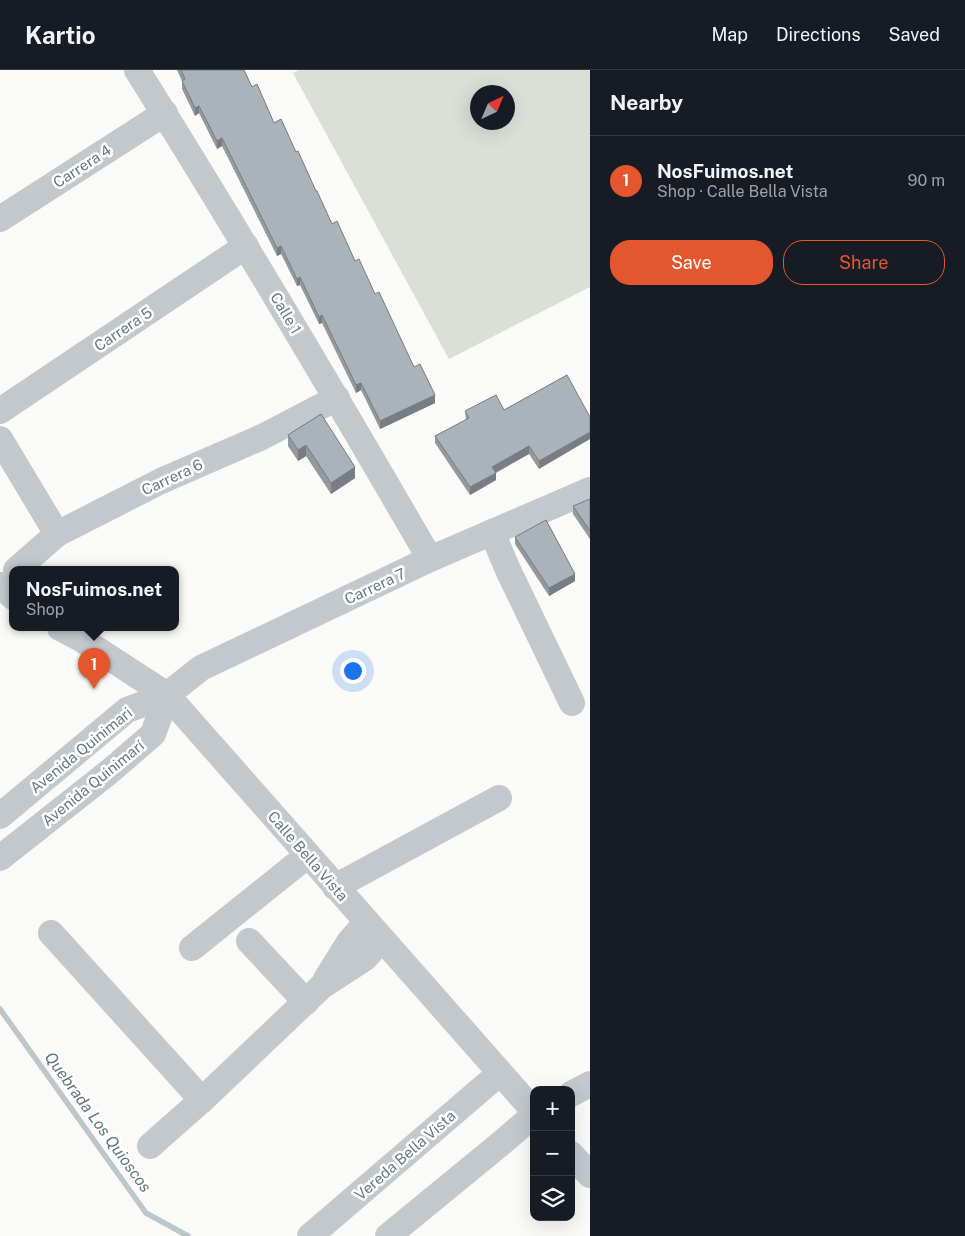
<!DOCTYPE html>
<html lang="en">
<head>
<meta charset="utf-8">
<style>
  :root { --surface:#171b24; --page:#242831; --text:#f1f3f6; --muted:#9ea1a6; --line:#363941; --accent:#e4572e }
  body { margin:0; font-family:"Public Sans",sans-serif; background:var(--page); color:var(--text) }
  .controls { position:absolute; right:15px; bottom:15px; display:grid; overflow:hidden; border-radius:10px; box-shadow:0 5px 20px #0002 }
  .controls button { width:45px; height:45px; display:grid; place-items:center; padding:0; border:0; border-bottom:1px solid var(--line); background:var(--surface); color:var(--text); font:25px sans-serif }
  .compass { position:absolute; left:470px; top:15px; width:45px; height:45px; border-radius:50%; background:var(--surface); box-shadow:0 5px 20px #0002; rotate:44deg }
  .you { position:absolute; left:352px; top:600px; width:18px; height:18px; margin:-12px; border:4px solid #fff; border-radius:50%; background:#1a73e8; box-shadow:0 0 0 8px #1a73e833 }
  .badge { display:grid; place-items:center; width:32px; height:32px; border-radius:50%; background:var(--accent); color:#fff; font-size:16px; font-weight:700 }
  .pin { position:absolute; translate:-50% -41px; filter:drop-shadow(0 1px 2px #0008) }
  .pin::after { content:''; position:absolute; top:26px; width:18px; height:15px; background:inherit; clip-path:polygon(0 0,100% 0,50% 100%) }
  .popup { position:absolute; left:9px; top:496px; width:170px; height:65px; box-sizing:border-box; display:grid; place-content:center; border-radius:10px; background:var(--surface); filter:drop-shadow(0 1px 4px #0005); font-size:16px; white-space:nowrap; color:var(--muted) }
  .popup b { font-size:19px; color:var(--text) }
  .popup::after { content:''; position:absolute; left:50%; top:100%; margin-left:-10px; border:10px solid transparent; border-top-color:var(--surface) }
  .list { margin:0; padding:0; list-style:none }
  h2 { display:flex; justify-content:space-between; align-items:center; height:65px; margin:0; padding:0 20px; font-size:21px }
  h2 small { font-size:16px; font-weight:400; color:var(--muted) }
  .list li { display:grid; grid-template-columns:32px 1fr auto; gap:15px; align-items:center; box-sizing:border-box; height:90px; padding:0 20px; border-top:1px solid var(--line) }
  .list b { display:block; font-size:19px; white-space:nowrap }
  .list p { margin:0; font-size:16px; white-space:nowrap; color:var(--muted) }
  .list em { font-size:16px; font-style:normal; color:var(--muted) }
  .actions { display:flex; gap:10px; padding:15px 20px }
  .actions a { flex:1; padding:11px 0; border:1px solid var(--accent); border-radius:20px; text-align:center; font-size:18px; color:var(--accent) }
  .actions .main { background:var(--accent); color:#fff }
  .icon { flex:none; width:28px; height:28px; fill:none; stroke:currentColor; stroke-width:2; stroke-linecap:round; stroke-linejoin:round }
  .map { position:relative; flex:none; width:590px; height:1166px; overflow:hidden }
  header { display:flex; align-items:center; gap:30px; box-sizing:border-box; height:70px; padding:0 25px; background:var(--surface); border-bottom:1px solid var(--line) }
  header strong { font-size:24px }
  nav { display:flex; gap:28px; margin-inline-start:auto; font-size:18px }
  main { display:flex }
  aside { flex:1; background:var(--surface) }
  .map>svg:first-child { display:block }
</style>
</head>
<body>
<header>
<strong>Kartio</strong>
<nav><a>Map</a><a>Directions</a><a>Saved</a></nav>
</header>
<main>
<div class="map">
<svg width="590" height="1166" viewBox="0 0 590 1166">
  <rect width="100%" height="100%" fill="#fafaf8"/>
  <!-- green -->
  <path fill="#dadfd7" fill-rule="evenodd" d="M 299,0 L 590,0 L 590,217 L 449,289 L 293,3 ZM 478,22 L 508,22 L 508,52 L 478,52 Z"/>
  <g fill="none" stroke-linecap="round" stroke-linejoin="round">
    <!-- stream -->
    <path stroke="#bbc7cb" stroke-width="5.5" d="M 0,939 L 146,1143 L 188,1166"/>
    <!-- minor -->
    <g stroke="#c3c8cc" stroke-width="26">
      <path d="M 137,0 C 238,161 335,325 430,489"/>
      <path d="M 0,149 L 165,43"/>
      <path d="M 0,341 L 246,176"/>
      <path d="M 0,369 L 57,464"/>
      <path d="M 492,462 L 508,500 L 572,633"/>
      <path d="M 16,500 L 57,464 L 161,411 L 262,367 L 337,328"/>
      <path d="M 0,515 L 13,527"/>
      <path d="M 60,558 L 81,569 L 167,625 L 534,1041"/>
      <path d="M 0,746 L 127,640 L 167,625 L 201,598 L 430,489 L 590,420"/>
      <path d="M 0,788 L 109,702 L 153,664 L 167,625"/>
      <path d="M 335,817 L 499,728"/>
      <path d="M 51,863 L 202,1030"/>
      <path d="M 249,871 L 306,932"/>
      <path d="M 192,878 L 308,785"/>
      <path d="M 326,909 L 349,872 L 367,852"/>
      <path d="M 571,1024 L 590,1014"/>
      <path d="M 150,1076 L 202,1030 L 322,916 L 365,888 L 382,869"/>
      <path d="M 571,1084 L 590,1105"/>
      <path d="M 310,1166 L 500,1003"/>
      <path d="M 388,1166 L 499,1075 L 534,1045"/>
    </g>
  </g>
  <!-- wall -->
  <g fill="#929a9f">
    <path d="M 177,0 L 244,0 L 252,17 L 274,53 L 296,82 L 332,154 L 375,224 L 414,297 L 435,333 L 380,359 L 361,320 L 356,323 L 322,253 L 319,254 L 300,215 L 297,216 L 281,184 L 277,186 L 222,76 L 217,79 L 199,43 L 195,46 L 182,19 L 182,11 Z"/>
    <path d="M 567,305 L 539,399 L 529,384 L 496,403 L 496,410 L 470,425 L 435,373 L 435,366 L 466,350 L 465,341 L 504,340 Z"/>
    <path d="M 321,344 L 355,408 L 331,424 L 306,386 L 298,391 L 288,376 L 288,365 Z"/>
    <path d="M 590,429 L 590,469 L 573,444 L 573,436 Z"/>
    <path d="M 515,467 L 575,511 L 549,526 L 515,474 Z"/>
  </g>
  <!-- shaded-wall -->
  <g fill="#777d82">
    <path d="M 199,36 L 199,43 L 195,46 L 195,38 Z"/>
    <path d="M 222,68 L 222,76 L 217,79 L 217,71 Z"/>
    <path d="M 281,176 L 281,184 L 277,186 L 277,178 Z"/>
    <path d="M 300,207 L 300,215 L 297,216 L 297,209 Z"/>
    <path d="M 322,245 L 322,253 L 319,254 L 319,247 Z"/>
    <path d="M 361,313 L 361,320 L 356,323 L 356,315 Z"/>
    <path d="M 435,325 L 435,333 L 380,359 L 380,351 Z"/>
    <path d="M 590,362 L 590,369 L 539,399 L 539,391 Z"/>
    <path d="M 306,375 L 306,386 L 298,391 L 298,380 Z"/>
    <path d="M 529,376 L 529,384 L 492,404 L 492,397 Z"/>
    <path d="M 355,397 L 355,408 L 331,424 L 331,413 Z"/>
    <path d="M 496,403 L 496,410 L 470,425 L 470,417 Z"/>
    <path d="M 575,504 L 575,511 L 549,526 L 549,518 Z"/>
  </g>
  <!-- building -->
  <g fill="#aab3b9" stroke="#777d82">
    <path d="M 181,0 L 244,0 L 252,17 L 257,14 L 274,53 L 281,49 L 296,82 L 298,81 L 316,121 L 317,121 L 332,154 L 337,151 L 355,191 L 359,189 L 375,224 L 379,222 L 414,297 L 420,294 L 435,325 L 380,351 L 361,313 L 356,315 L 322,245 L 319,247 L 300,207 L 297,209 L 281,176 L 277,178 L 222,68 L 217,71 L 199,36 L 195,38 L 182,11 L 185,9 Z"/>
    <path d="M 567,305 L 590,347 L 590,362 L 539,391 L 529,376 L 492,397 L 496,403 L 470,417 L 435,366 L 469,348 L 465,341 L 496,325 L 504,340 Z"/>
    <path d="M 321,344 L 355,397 L 331,413 L 306,375 L 298,380 L 288,365 Z"/>
    <path d="M 590,429 L 590,461 L 573,436 Z"/>
    <path d="M 546,450 L 575,504 L 549,518 L 515,467 Z"/>
  </g>
  <g text-anchor="middle" dominant-baseline="central" stroke-width="5" stroke-linejoin="round" paint-order="stroke">
    <!-- street labels -->
    <g font-size="15" fill="#657683" stroke="#fff">
      <text transform="translate(82 96) rotate(-33)">Carrera 4</text>
      <text transform="translate(286 243) rotate(59)">Calle 1</text>
      <text transform="translate(123 259) rotate(-34)">Carrera 5</text>
      <text transform="translate(172 407) rotate(-25)">Carrera 6</text>
      <text transform="translate(375 516) rotate(-25)">Carrera 7</text>
      <text transform="translate(81 680) rotate(-39)">Avenida Quinimari</text>
      <text transform="translate(93 713) rotate(-39)">Avenida Quinimarí</text>
      <text transform="translate(308 786) rotate(49)">Calle Bella Vista</text>
      <text transform="translate(405 1085) rotate(-41)">Vereda Bella Vista</text>
    </g>
    <!-- water labels -->
    <g font-size="16" font-style="italic" fill="#60757c" stroke="#fff">
      <text transform="translate(98 1052) rotate(54)">Quebrada Los Quioscos</text>
    </g>
  </g>
</svg>
<div class="controls">
<button>+</button>
<button>−</button>
<button><svg class="icon" aria-label="layers" viewBox="0 0 24 24"><path d="M12 4l9 5-9 5-9-5zM3 14l9 5 9-5"/></svg></button>
</div>
<svg class="compass" viewBox="-18 -18 36 36"><path d="M0-13l5 13h-10z" fill="#e53935"/><path d="M0 13l5-13h-10z" fill="#9ea1a6"/></svg>
<div class="you"></div>
<div class="pin badge" style="left:94px;top:619px">1</div>
<div class="popup"><b>NosFuimos.net</b>Shop</div>
</div>
<aside>
<h2>Nearby<small></small></h2>
<ul class="list">
<li><span class="badge">1</span><div><b>NosFuimos.net</b><p>Shop · Calle Bella Vista</p></div><em>90 m</em></li>
</ul>
<div class="actions"><a class="main">Save</a><a>Share</a></div>
</aside>
</main>
</body>
</html>
